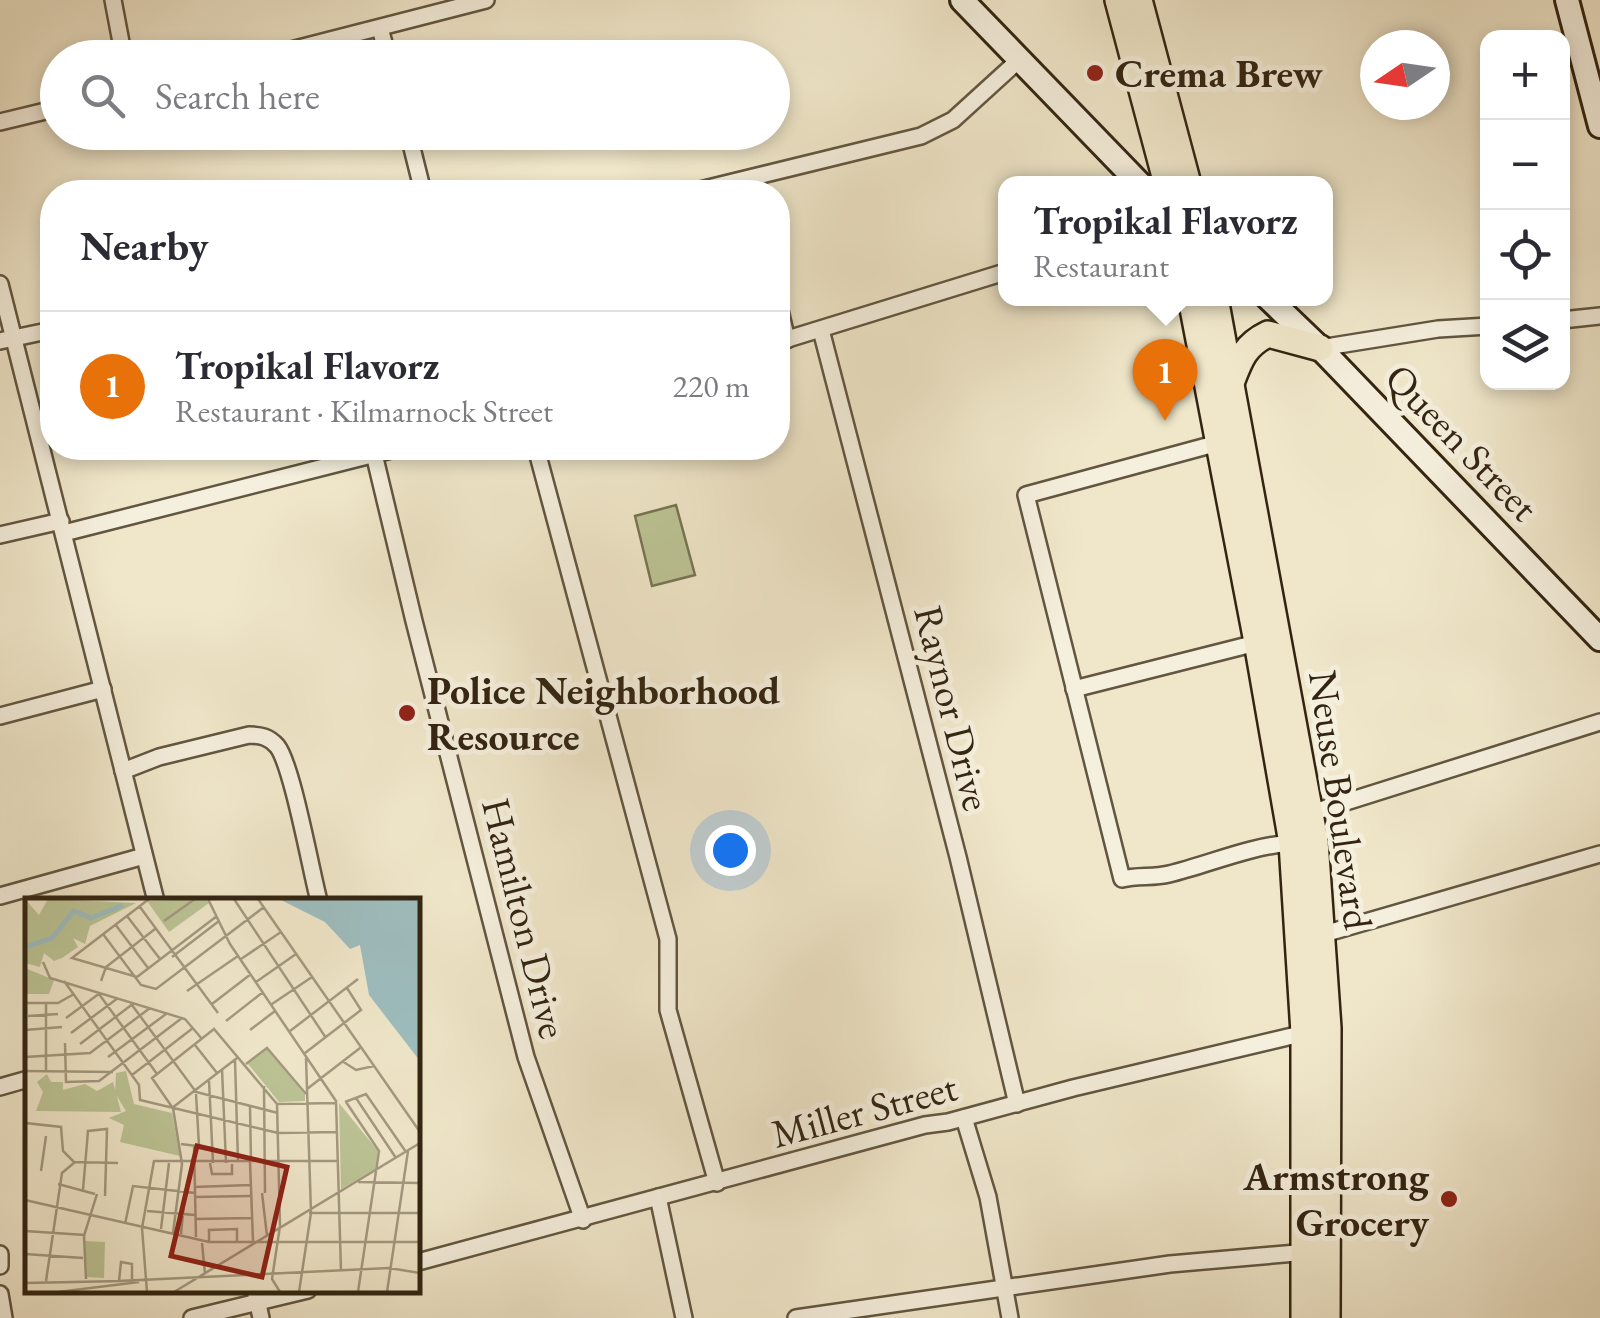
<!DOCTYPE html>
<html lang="en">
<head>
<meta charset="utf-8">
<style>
  :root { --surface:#fff; --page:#f2f2f3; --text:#2b2b33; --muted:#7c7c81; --line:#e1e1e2; --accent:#0b8043 }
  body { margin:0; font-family:"EB Garamond",serif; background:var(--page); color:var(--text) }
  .controls { position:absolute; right:30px; top:30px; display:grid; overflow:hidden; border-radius:20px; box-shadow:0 5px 15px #0003 }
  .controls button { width:90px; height:90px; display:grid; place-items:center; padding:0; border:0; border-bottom:2px solid var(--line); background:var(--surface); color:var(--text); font:50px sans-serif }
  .compass { position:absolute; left:1360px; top:30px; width:90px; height:90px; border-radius:50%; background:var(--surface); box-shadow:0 5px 15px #0003; rotate:257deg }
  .you { position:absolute; left:730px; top:850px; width:35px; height:35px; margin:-25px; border:8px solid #fff; border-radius:50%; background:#1a73e8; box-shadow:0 0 0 15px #1a73e833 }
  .badge { display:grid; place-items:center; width:65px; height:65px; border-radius:50%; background:var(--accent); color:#fff; font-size:32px; font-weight:700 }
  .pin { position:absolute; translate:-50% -82px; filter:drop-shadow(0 2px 5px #0008) }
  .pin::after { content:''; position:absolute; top:52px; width:35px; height:30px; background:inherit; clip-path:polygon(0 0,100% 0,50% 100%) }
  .popup { position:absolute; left:998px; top:176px; width:335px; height:130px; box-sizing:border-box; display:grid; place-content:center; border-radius:20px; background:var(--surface); filter:drop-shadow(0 2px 8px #0005); font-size:32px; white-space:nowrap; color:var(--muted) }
  .popup b { font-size:38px; color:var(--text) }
  .popup::after { content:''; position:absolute; left:50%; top:100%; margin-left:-20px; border:20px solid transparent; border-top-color:var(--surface) }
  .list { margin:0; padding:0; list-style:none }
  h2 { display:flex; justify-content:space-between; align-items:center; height:130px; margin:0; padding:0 40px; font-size:42px }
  h2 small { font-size:32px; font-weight:400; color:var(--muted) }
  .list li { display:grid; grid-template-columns:65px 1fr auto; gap:30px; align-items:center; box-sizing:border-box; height:150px; padding:0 40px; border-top:2px solid var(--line) }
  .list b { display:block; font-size:38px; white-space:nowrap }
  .list p { margin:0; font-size:32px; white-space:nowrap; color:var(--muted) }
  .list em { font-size:32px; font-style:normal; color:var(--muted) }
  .icon { flex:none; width:55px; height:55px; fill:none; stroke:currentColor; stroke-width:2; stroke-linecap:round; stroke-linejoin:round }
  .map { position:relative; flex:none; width:1600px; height:1318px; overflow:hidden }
  .search { position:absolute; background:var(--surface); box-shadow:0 5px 15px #0003; left:40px; top:40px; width:750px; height:110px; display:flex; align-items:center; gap:25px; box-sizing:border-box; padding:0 35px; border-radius:55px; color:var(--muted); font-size:38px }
  .panel { position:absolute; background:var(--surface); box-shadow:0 5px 15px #0003; left:40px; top:180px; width:750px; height:280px; border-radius:40px }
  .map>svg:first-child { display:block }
</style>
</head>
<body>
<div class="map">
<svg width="1600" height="1318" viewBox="0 0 1600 1318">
  <rect width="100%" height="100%" fill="#f0e7ca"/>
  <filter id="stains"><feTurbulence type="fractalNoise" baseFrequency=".002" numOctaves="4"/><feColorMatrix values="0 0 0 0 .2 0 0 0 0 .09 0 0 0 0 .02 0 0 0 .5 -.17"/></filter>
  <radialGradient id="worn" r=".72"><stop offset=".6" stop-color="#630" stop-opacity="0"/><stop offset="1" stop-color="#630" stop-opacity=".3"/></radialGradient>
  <!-- green -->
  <path fill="#bcc495" stroke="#787454" stroke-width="2.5" d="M 676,505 L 695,575 L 652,586 L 635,516 Z"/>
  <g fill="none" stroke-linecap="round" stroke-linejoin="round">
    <!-- street casing -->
    <g stroke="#625640" stroke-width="20">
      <g id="street">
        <path d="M 113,0 L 124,58"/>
        <path d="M 380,28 L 388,58"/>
        <path d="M 260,58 L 486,0"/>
        <path d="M 0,122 L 58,108"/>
        <path d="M 408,132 L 423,192"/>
        <path d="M 692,192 L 921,136 L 953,120 L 1020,59"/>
        <path d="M 0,284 L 156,901"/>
        <path d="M 778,302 L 787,340"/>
        <path d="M 1562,320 L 1600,316"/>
        <path d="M 821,330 L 958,857 L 1017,1104"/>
        <path d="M 0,341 L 52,330"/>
        <path d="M 778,342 L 1005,272"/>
        <path d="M 1320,348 L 1438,329 L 1488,326"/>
        <path d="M 1218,443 L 1026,495 L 1122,879 C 1138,875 1153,878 1169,874 C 1210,864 1249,846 1292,843"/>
        <path d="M 536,448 L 668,939 L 668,1010 L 717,1183"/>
        <path d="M 374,454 L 414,621 L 526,1057 L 583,1220"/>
        <path d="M 64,533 L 399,448"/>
        <path d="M 0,535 L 61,521"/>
        <path d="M 1074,689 L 1264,641"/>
        <path d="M 0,716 L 103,689"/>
        <path d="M 123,771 L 159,757 L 249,735 C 261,735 269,737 277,746 C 292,764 311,871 319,901"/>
        <path d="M 1311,813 L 1600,722"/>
        <path d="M 0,896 L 144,856"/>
        <path d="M 1324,934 L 1600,854"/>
        <path d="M 0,1087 L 28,1079"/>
        <path d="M 964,1118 L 988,1197 L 1010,1318"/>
        <path d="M 658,1197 L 684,1318"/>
        <path d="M 0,1254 L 0,1266"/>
        <path d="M 418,1262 L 925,1125 L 948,1122 L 1073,1088 L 1309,1032"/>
        <path d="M 255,1290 L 261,1318"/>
        <path d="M 0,1294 L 4,1318"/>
        <path d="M 192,1318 L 308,1290"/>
        <path d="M 796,1318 L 1170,1264 L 1308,1252"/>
      </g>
    </g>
    <!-- secondary casing -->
    <g stroke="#332512" stroke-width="28">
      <g id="secondary">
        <path d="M 962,0 L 1140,184"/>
        <path d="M 1567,0 L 1600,126"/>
        <path d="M 1268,298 L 1320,348 L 1600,639"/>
      </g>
    </g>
    <!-- primary casing -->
    <g stroke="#332512" stroke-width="30">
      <g id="primary">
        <path d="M 1118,0 L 1167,184"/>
        <path d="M 1139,0 L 1188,184"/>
        <path d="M 1191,298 L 1257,642 L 1292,843 L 1304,1033 L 1304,1318"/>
        <path d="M 1215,298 L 1315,841 L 1328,1028 L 1327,1318"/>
        <path d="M 1231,383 C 1240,359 1245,345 1268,334 L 1320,348"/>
      </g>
    </g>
    <!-- street -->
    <use href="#street" stroke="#f5efdd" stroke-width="15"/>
    <!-- secondary -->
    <use href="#secondary" stroke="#f5efdd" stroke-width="22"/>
    <!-- primary -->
    <use href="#primary" stroke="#f0e7ca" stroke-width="25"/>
  </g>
  <!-- markers -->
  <g fill="#8f2418" stroke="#f5efdd" stroke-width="4">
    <circle cx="1095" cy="73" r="10"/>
    <circle cx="407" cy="713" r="10"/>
    <circle cx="1449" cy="1199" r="10"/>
  </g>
  <g text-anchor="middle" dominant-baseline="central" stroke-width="10" stroke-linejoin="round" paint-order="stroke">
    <!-- poi labels -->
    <g font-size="40" font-weight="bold" fill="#332512" stroke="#f5efdd" text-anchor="start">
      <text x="1115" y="73">Crema Brew</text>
      <text x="427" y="690">Police Neighborhood<tspan x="427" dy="46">Resource</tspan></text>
      <text x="1429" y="1176" text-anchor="end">Armstrong<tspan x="1429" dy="46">Grocery</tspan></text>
    </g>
    <!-- street labels -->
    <g font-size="40" fill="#332512" stroke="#f5efdd">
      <text transform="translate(1462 442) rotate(46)">Queen Street</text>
      <text transform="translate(953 708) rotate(76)">Raynor Drive</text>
      <text transform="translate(1341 800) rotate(82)">Neuse Boulevard</text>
      <text transform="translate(525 918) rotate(76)">Hamilton Drive</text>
      <text transform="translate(864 1110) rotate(-15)">Miller Street</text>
    </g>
  </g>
  <!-- overview -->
  <g transform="translate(25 898)">
    <rect width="395" height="395" fill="#f0e7ca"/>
    <path d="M 0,1 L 14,17 L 23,1 L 111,5 L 65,28 L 60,46 L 48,40 L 53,49 L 37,60 L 29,63 L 19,55 L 15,69 L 0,65 ZM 181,1 L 184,5 L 144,34 L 122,3 ZM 0,70 L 29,82 L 24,96 L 0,96 ZM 242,151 L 280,197 L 280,203 L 254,204 L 223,166 ZM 101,173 L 109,206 L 147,215 L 155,258 L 95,244 L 99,227 L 84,220 L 101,213 L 90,195 L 91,175 ZM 22,176 L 26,184 L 38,184 L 38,192 L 60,186 L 72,193 L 88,184 L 96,214 L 11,213 L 18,194 L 12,184 ZM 314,205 L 353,253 L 350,271 L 316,291 ZM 60,343 L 80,344 L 79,380 L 62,379 Z" fill="#bcc495"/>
    <path d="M 254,1 L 395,1 L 395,163 L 344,97 L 335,47 L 325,51 L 300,24 Z" fill="#9ebec0"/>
    <path fill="none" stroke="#9ebec0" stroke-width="5" d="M 0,49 L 27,40 L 49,13 L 66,20 L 98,7"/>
    <path fill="none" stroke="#a49980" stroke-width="2.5" d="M 183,1 L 205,46 L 311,203 L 316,373M 209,1 L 301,140M 233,1 L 395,234M 115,9 L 193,115M 102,18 L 135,61M 139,23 L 170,1M 90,26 L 123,70M 78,36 L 116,87 L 131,91 L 239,9M 147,59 L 194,23M 216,61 L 256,34M 18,64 L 25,80 L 160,121 L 177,141M 112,79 L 47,60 L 124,1M 112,79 L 192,18M 39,83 L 114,187 L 115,202 L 253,235 L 313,234M 76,83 L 81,69 L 130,31M 231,84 L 271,56M 162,93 L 213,58M 74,96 L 132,176M 0,105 L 33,105 L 49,96M 187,106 L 226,76M 247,106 L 287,79M 107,107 L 171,194 L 253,215M 3,118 L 33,116M 41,120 L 75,95M 201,123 L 238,94M 0,132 L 37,129M 225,132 L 250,113M 265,133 L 333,81M 46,135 L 93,100M 40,145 L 41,184 L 74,183 L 157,120M 55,146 L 109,105M 170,147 L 192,175M 280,155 L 336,112 L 322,90M 0,159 L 65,155 L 125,110M 83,159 L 141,116M 210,162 L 213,264M 317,163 L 331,172 L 349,168M 221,166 L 242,150 L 281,196M 197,171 L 201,265M 21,172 L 21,105M 0,173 L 88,174M 107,177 L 168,130M 184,183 L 188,265M 239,188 L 240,295M 282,191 L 335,150M 171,196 L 174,248M 331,200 L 371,260M 320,204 L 341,196 L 381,254M 321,204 L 354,253 L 333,394M 252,206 L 255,328 L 247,381 L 255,394M 252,206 L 312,205M 225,208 L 226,264M 147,209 L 127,180 L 189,131 L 252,206M 147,210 L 212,160M 148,210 L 157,266 L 148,335M 156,246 L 187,250M 169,247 L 171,339M 0,250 L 0,225 L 36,229 L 38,253 L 49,264M 225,264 L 228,343M 185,265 L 187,276 L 207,276 L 207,266M 16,273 L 21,238M 333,284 L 395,285M 33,286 L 70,296M 169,289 L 225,287M 58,292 L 63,233 L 82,231 L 80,298M 237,295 L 242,338M 170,299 L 225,298M 0,302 L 184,344 L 395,344M 122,313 L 170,317M 284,315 L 395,315M 170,321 L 227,320M 100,326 L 108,288 L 170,295M 117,330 L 129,263 L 313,263M 117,330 L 122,394M 136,331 L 144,265M 0,333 L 60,337M 156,336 L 160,295M 184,344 L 184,332 L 212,331 L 212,343M 177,345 L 180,376M 0,356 L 58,360M 61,381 L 59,338 L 72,296M 21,383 L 37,275 L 50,264 L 93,265M 94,383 L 364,370 L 395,375M 94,383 L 96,364 L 107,366 L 107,381M 0,385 L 97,383M 33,394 L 114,384M 149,394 L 395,245M 274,394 L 286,315 L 281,160M 362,394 L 383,253"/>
    <path fill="#8f2418" fill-opacity="0.15" stroke="#8f2418" stroke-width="5" d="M 172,248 L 262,269 L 237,379 L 146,358 Z"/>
    <rect width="395" height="395" fill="none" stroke="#332512" stroke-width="5"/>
  </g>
  <rect width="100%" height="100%" filter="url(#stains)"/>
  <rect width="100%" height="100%" fill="url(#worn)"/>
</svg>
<div class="controls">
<button>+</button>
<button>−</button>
<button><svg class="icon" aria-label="locate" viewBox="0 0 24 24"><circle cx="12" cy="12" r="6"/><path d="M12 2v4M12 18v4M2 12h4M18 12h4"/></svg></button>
<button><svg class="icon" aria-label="layers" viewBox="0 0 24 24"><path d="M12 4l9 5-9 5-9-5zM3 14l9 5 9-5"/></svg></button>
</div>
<svg class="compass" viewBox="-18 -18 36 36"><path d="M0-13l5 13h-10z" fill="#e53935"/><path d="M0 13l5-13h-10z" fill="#7c7c81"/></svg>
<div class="you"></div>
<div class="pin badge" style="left:1165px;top:421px;background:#e8710a">1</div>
<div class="popup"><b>Tropikal Flavorz</b>Restaurant</div>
<div class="search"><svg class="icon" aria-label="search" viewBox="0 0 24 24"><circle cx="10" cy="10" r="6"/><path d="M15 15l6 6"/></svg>Search here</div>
<section class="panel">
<h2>Nearby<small></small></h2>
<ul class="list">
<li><span class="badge" style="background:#e8710a">1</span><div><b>Tropikal Flavorz</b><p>Restaurant · Kilmarnock Street</p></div><em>220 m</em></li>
</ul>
</section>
</div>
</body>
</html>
